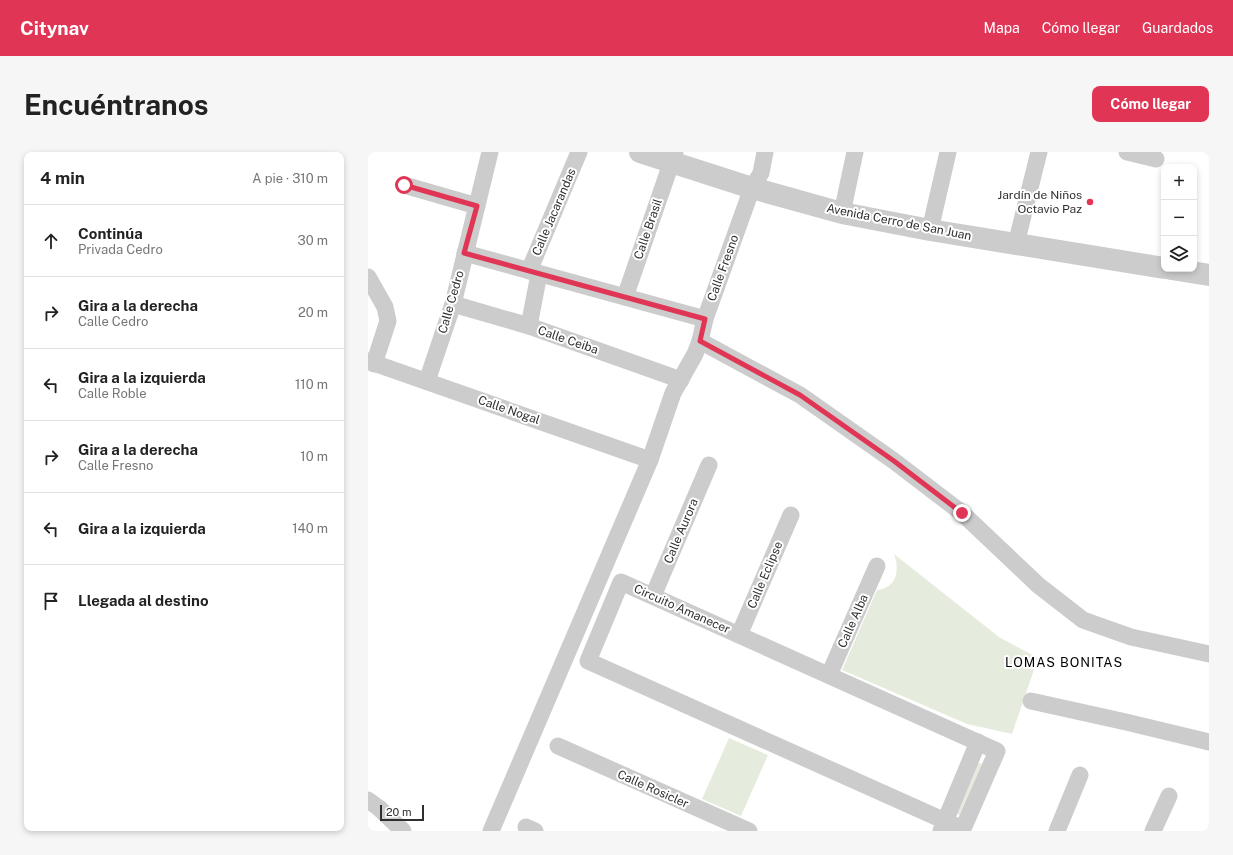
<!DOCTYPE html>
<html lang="es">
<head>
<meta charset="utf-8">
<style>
  :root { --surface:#fff; --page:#f6f6f6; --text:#222; --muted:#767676; --line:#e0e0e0; --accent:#e13555 }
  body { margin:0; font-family:"Public Sans",sans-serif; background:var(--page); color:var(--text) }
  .controls { position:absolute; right:12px; top:12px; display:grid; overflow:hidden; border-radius:8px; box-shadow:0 2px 6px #0003 }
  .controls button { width:36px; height:36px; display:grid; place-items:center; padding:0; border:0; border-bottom:1px solid var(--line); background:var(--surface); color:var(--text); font:20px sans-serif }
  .scale { position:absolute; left:12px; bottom:10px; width:44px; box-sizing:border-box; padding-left:4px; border:2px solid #2f2f2f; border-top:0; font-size:11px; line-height:14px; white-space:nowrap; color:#2f2f2f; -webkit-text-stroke:3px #fff; paint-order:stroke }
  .stop { position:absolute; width:12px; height:12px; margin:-9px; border:3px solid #e13555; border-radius:50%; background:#fff }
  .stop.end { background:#e13555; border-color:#fff; box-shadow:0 1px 4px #0008 }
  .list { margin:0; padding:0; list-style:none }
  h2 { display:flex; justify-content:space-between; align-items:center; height:52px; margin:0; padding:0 16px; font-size:17px }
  h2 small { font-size:13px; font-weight:400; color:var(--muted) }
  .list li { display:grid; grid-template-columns:26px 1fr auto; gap:12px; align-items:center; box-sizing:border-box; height:72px; padding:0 16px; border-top:1px solid var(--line) }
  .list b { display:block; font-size:15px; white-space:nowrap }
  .list p { margin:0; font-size:13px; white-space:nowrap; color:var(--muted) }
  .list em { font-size:13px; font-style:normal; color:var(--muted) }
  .icon { flex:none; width:22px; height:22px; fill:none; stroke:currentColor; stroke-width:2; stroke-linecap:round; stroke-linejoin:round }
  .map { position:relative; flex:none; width:841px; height:679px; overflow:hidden; border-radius:8px }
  header { display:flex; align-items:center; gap:24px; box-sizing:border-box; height:56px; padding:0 20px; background:var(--accent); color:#fff }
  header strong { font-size:19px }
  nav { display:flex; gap:22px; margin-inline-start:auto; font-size:14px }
  .intro { display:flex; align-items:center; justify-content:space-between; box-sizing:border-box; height:96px; padding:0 24px }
  h1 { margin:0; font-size:28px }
  .button { padding:10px 18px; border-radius:8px; background:var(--accent); color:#fff; font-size:14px; font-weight:700 }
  main { display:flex; gap:24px; padding:0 24px }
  aside { flex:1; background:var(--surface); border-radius:8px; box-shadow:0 2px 6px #0003 }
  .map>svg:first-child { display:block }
</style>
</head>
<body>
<header>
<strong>Citynav</strong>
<nav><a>Mapa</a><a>Cómo llegar</a><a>Guardados</a></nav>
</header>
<div class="intro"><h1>Encuéntranos</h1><a class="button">Cómo llegar</a></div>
<main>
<aside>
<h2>4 min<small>A pie · 310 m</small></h2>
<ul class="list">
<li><svg class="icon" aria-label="ahead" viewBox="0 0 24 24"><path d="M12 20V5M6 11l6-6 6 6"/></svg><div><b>Continúa</b><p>Privada Cedro</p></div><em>30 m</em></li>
<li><svg class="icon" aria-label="right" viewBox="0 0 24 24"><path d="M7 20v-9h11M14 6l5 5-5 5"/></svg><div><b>Gira a la derecha</b><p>Calle Cedro</p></div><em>20 m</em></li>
<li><svg class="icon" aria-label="left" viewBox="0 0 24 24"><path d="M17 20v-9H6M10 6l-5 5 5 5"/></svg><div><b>Gira a la izquierda</b><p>Calle Roble</p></div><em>110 m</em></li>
<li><svg class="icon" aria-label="right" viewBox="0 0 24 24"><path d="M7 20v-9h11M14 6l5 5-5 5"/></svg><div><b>Gira a la derecha</b><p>Calle Fresno</p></div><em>10 m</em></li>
<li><svg class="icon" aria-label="left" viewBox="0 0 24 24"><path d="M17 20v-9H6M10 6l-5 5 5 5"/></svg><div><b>Gira a la izquierda</b></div><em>140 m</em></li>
<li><svg class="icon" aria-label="arrive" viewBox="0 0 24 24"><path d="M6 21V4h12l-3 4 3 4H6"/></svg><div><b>Llegada al destino</b></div></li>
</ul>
</aside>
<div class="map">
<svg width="841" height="679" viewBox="0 0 841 679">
  <rect width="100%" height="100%" fill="#fff"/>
  <!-- green -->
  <g fill="#e6ecdd">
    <path d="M 526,402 L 631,485 L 670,506 L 644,582 L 599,572 L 474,518 L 509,438 C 529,436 532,418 526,402 Z"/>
    <path d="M 361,586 L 400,603 L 373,664 L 334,647 Z"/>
    <path d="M 610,611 L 614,612 L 592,663 L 589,662 Z"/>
  </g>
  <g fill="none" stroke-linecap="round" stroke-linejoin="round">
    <!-- minor -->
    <g stroke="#ccc" stroke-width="17">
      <path d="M 759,0 L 788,7"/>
      <path d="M 36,33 L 109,54"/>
      <path d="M 474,61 L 487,0"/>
      <path d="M 562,78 L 580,0"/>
      <path d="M 648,92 L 671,0"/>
      <path d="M 97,101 L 337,167"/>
      <path d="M 161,119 L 211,0"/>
      <path d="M 0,125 L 17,155 L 20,169 L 6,212"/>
      <path d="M 257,145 L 307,0"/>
      <path d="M 85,152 L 161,174 L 313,228"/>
      <path d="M 161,174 L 171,122"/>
      <path d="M 332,189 L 432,243 L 526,309 L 594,361 L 670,433 L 715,468 L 763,485 L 841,502"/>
      <path d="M 0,209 L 282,308"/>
      <path d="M 59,229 L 85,152 L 122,0"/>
      <path d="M 285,444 L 341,313"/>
      <path d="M 371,483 L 423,363"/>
      <path d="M 461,523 L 509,414"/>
      <path d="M 663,549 L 758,570 L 841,590"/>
      <path d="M 190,594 L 381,679"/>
      <path d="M 0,648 L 11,656 L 35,679"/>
      <path d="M 158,675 L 167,679"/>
      <path d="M 123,679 L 282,308 L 305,241 L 327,202 L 332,189 L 337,167 L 384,36 L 393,21 L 397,0"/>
      <path d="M 573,679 L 610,590"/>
      <path d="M 594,679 L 629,599 L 253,430 L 220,509 L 595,677"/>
      <path d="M 689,679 L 712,623"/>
      <path d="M 785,679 L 801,644"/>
    </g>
    <!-- tertiary -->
    <g stroke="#ccc" stroke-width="22">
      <path d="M 272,0 L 384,36 L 474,61 L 562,78 L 796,116"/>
      <path d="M 803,117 L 841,123"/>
    </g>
  </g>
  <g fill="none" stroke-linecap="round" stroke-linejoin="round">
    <!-- route -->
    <path stroke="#e13555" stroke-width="5" d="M 36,33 L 109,54 L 96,101 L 337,167 L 332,189 L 432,243 L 526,309 L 594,361"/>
  </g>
  <!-- markers -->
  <circle fill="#e13555" stroke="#fff" stroke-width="1.5" cx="722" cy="50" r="4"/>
  <g text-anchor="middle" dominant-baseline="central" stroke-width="4" stroke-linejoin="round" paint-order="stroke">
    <!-- poi labels -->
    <g font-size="12" fill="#2f2f2f" stroke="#fff" text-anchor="end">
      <text x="714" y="43">Jardín de Niños<tspan x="714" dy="14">Octavio Paz</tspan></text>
    </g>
    <!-- street labels -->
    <g font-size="12" fill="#2f2f2f" stroke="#fff">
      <text transform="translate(186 60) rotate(-67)">Calle Jacarandas</text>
      <text transform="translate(531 70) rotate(11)">Avenida Cerro de San Juan</text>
      <text transform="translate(280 77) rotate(-71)">Calle Brasil</text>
      <text transform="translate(355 116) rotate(-70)">Calle Fresno</text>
      <text transform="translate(83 150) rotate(-74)">Calle Cedro</text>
      <text transform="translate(200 188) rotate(19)">Calle Ceiba</text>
      <text transform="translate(141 258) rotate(19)">Calle Nogal</text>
      <text transform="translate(313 379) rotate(-67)">Calle Aurora</text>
      <text transform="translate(397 423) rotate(-67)">Calle Eclipse</text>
      <text transform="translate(314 457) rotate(24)">Circuito Amanecer</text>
      <text transform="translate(485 469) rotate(-66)">Calle Alba</text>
      <text transform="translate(285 637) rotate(24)">Calle Rosicler</text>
    </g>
    <!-- neighbourhood labels -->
    <g font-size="13" letter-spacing="1" fill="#000" stroke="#fff">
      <text x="696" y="510">LOMAS BONITAS</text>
    </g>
  </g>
</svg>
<div class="controls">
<button>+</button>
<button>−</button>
<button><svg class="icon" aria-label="layers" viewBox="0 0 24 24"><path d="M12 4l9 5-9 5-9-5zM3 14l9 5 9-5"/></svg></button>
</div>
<div class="scale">20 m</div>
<div class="stop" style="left:36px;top:33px"></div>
<div class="stop end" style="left:594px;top:361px"></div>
</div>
</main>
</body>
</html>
